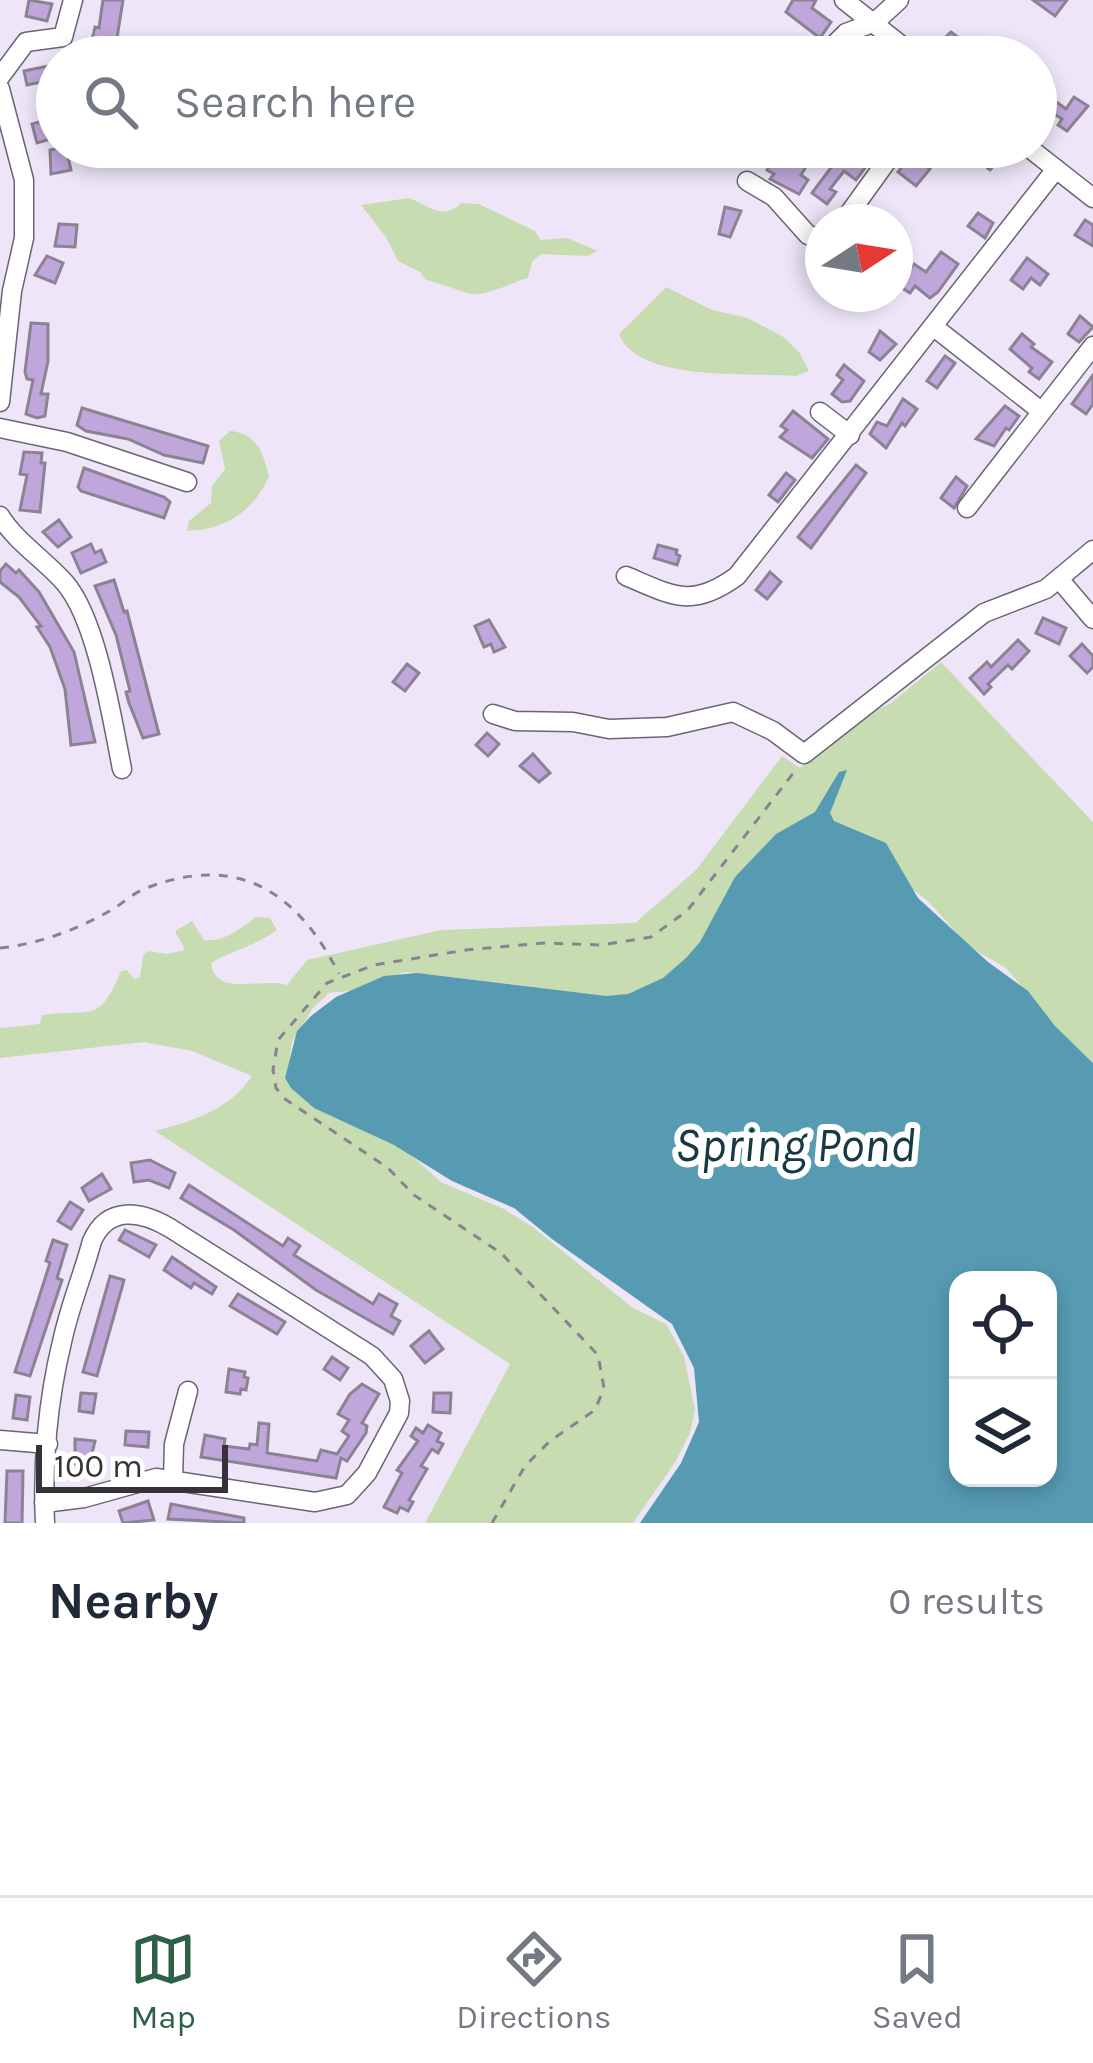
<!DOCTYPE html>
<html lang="en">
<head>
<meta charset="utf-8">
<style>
  :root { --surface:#fff; --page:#f2f2f3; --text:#1f2937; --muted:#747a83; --line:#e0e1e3; --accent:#2d6247 }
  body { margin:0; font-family:Karla,sans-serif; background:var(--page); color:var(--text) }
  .controls { position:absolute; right:36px; bottom:36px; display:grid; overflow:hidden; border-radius:24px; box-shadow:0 6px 18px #0003 }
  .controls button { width:108px; height:108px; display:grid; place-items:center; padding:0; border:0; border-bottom:3px solid var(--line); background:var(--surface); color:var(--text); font:60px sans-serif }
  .compass { position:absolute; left:805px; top:204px; width:108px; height:108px; border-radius:50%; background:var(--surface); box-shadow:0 6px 18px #0003; rotate:78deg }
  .scale { position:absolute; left:36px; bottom:30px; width:192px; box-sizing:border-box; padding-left:12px; border:6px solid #363239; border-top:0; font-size:33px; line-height:42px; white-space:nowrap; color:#363239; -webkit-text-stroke:9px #fff; paint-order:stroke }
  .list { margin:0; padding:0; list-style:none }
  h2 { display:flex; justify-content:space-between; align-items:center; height:156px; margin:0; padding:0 48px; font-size:51px }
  h2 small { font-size:39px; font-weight:400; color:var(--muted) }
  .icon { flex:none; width:66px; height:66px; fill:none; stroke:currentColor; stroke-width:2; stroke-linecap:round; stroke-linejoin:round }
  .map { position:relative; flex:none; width:1093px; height:1523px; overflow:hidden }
  .search { position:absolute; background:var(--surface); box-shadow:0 6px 18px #0003; left:36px; right:36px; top:36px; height:132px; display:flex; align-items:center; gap:30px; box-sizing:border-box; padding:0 42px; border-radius:66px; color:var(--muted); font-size:45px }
  .sheet { height:372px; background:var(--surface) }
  nav { display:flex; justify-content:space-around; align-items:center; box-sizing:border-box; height:168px; border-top:3px solid var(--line); background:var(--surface); font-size:33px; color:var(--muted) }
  nav a { display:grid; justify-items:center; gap:6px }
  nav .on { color:var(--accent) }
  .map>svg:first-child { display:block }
</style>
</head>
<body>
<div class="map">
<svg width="1093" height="1523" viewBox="0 0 1093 1523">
  <rect width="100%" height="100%" fill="#eee6f8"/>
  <!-- green -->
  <g fill="#c8dcb1">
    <path d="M 409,198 C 429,206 443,221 461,203 L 479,204 L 535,231 L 541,240 L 567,238 L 598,251 L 587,256 L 541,254 L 532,262 L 528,278 C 513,282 488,296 472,294 C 466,293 436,282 426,280 L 420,272 L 398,261 L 386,237 L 361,205 Z"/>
    <path d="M 666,287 L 712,310 L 748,318 L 785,338 L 799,352 L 809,371 L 796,376 C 750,372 638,383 619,334 Z"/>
    <path d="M 230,431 C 257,433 263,453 269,476 C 254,511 225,530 187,531 L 189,521 L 211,503 L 212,486 L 225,469 L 219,441 Z"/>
    <path d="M 941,662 L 1093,822 L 1093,1062 L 1060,1032 L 1006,968 L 968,946 L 929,902 L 898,878 L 695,971 L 618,997 L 575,996 L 527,986 L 405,972 L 359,990 L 329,993 L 313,1008 L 292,1042 L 287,1075 L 404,1149 L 441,1182 L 504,1209 L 534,1228 L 633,1308 L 666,1324 L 684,1356 L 695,1410 L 690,1433 L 676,1461 L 633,1523 L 425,1523 L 510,1364 L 155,1131 C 193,1121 229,1110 252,1076 L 192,1051 L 144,1042 L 0,1058 L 0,1028 L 40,1024 L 42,1015 C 93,1008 98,1025 121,971 L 127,970 L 134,979 L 140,977 L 143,955 L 148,951 L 167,954 L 185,950 L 175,931 L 192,921 L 204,940 C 225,942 240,929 256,917 L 270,918 L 277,930 C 258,945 232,950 211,963 C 215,998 263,977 287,985 L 307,960 L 441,930 L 635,923 L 696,870 L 782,756 L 800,768 L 822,739 L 891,703 Z"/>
  </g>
  <!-- water -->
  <path fill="#569bb2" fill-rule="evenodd" d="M 847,770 L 830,813 L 834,821 L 886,843 L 918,898 L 988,962 L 1028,991 L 1055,1026 L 1093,1063 L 1093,1523 L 640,1523 L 681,1463 L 699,1422 L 694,1368 L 672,1324 L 552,1239 L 514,1208 L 452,1181 L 394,1145 L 314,1108 L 291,1088 L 285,1078 L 297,1031 L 311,1016 L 336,997 L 384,976 L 417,973 L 606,996 L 628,994 L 663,978 L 686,958 L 700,942 L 735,877 L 776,834 L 815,812 L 839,772 ZM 958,1280 L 1048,1280 L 1048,1478 L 958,1478 Z"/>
  <!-- building -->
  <g fill="#c0a7db" stroke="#8b8394" stroke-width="3">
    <path d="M 29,0 L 52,4 L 47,21 L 26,16 Z"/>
    <path d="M 103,0 L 123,0 L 114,57 L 88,57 L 95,27 L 99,28 Z"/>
    <path d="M 793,0 L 816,0 L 812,8 L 831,22 L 820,38 L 786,12 Z"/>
    <path d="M 1033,0 L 1067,0 L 1055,16 Z"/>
    <path d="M 951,32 L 960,39 L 946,57 L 941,57 L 932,50 Z"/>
    <path d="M 48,66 L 51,80 L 27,85 L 24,71 Z"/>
    <path d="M 1036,87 L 1066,109 L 1074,97 L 1088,106 L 1067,131 L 1058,125 L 1062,119 L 1046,109 L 1036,122 Z"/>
    <path d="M 46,120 L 51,139 L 37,143 L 32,124 Z"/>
    <path d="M 66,147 L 71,170 L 51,174 L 50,150 Z"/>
    <path d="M 782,147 L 809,162 L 801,175 L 808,180 L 799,194 L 770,179 L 774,174 L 767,170 Z"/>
    <path d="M 838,147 L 849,154 L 854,148 L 870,161 L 856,180 L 844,171 L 830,189 L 836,192 L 827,204 L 812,193 L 836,161 L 831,157 Z"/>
    <path d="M 989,147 L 1005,152 L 990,170 L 978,160 Z"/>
    <path d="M 912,154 L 930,169 L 916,186 L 898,172 Z"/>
    <path d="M 725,207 L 741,211 L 730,237 L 719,234 Z"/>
    <path d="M 978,213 L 993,223 L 985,238 L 968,226 Z"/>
    <path d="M 1085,220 L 1093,225 L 1093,246 L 1075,235 Z"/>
    <path d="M 59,224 L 77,225 L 75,247 L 55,246 Z"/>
    <path d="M 941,252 L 958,264 L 938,292 L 930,298 L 915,286 L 910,293 L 899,286 L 914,264 L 926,272 Z"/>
    <path d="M 47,256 L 63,263 L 55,283 L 35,275 Z"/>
    <path d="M 1027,258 L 1048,274 L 1040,285 L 1031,278 L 1023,289 L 1011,280 Z"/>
    <path d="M 1080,316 L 1093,327 L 1079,342 L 1068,334 Z"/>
    <path d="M 31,323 L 48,324 L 48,361 L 41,394 L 48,394 L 45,416 L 37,418 L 26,414 L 33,380 L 27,379 L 25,372 Z"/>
    <path d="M 880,331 L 896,344 L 880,360 L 869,352 Z"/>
    <path d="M 1022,334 L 1034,344 L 1031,347 L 1052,362 L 1039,379 L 1029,372 L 1032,368 L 1010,349 Z"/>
    <path d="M 945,356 L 955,363 L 937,388 L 927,381 Z"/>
    <path d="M 844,365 L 864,381 L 850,401 L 842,402 L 832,394 L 843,380 L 837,375 Z"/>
    <path d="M 1093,375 L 1093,404 L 1086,414 L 1072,404 Z"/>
    <path d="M 903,399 L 917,409 L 905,426 L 902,423 L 886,448 L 870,434 L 877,422 L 887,426 Z"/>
    <path d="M 1005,406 L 1019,416 L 1009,430 L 1006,428 L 994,446 L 976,439 Z"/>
    <path d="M 82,408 L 208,446 L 203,463 L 164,455 L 128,439 L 86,431 L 77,425 Z"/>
    <path d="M 793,411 L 828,439 L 812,458 L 780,437 L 787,430 L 781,426 Z"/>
    <path d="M 24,452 L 42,453 L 41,463 L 45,463 L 40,512 L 20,510 L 27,475 L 20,474 Z"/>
    <path d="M 856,465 L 866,473 L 811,548 L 798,537 Z"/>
    <path d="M 84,468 L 164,497 L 170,502 L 164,518 L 81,491 L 78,487 Z"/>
    <path d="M 786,473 L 795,480 L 778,502 L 769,495 Z"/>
    <path d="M 956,477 L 967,486 L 954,508 L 941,498 Z"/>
    <path d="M 59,520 L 71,537 L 58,547 L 43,532 Z"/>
    <path d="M 91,544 L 95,553 L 101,550 L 106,562 L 81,573 L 72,553 Z"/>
    <path d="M 658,545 L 677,550 L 676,554 L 680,556 L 677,565 L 654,558 Z"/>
    <path d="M 6,564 L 16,573 L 19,570 L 39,592 L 74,652 L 95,742 L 71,745 L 65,689 L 50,647 L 37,627 L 41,626 L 19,597 L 0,582 L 0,571 Z"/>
    <path d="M 770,572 L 781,582 L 767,599 L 756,590 Z"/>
    <path d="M 114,580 L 124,612 L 127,611 L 159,734 L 143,738 L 129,703 L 126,692 L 130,691 L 116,635 L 95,586 Z"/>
    <path d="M 1043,618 L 1066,628 L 1059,644 L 1036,633 Z"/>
    <path d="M 489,620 L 505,647 L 494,652 L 491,644 L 484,647 L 475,626 Z"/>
    <path d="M 1018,640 L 1029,651 L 1012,669 L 1008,665 L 988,684 L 991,687 L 984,694 L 970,678 L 987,662 L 991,667 Z"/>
    <path d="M 1082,644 L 1093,656 L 1093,667 L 1087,673 L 1070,656 Z"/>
    <path d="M 407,664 L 419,673 L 405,691 L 393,682 Z"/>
    <path d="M 487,733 L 499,744 L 488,756 L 476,745 Z"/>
    <path d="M 533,754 L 550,773 L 539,782 L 520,766 Z"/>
    <path d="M 150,1160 L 175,1173 L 169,1188 L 149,1180 L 134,1182 L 131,1163 Z"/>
    <path d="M 102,1174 L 111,1189 L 89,1201 L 82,1188 Z"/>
    <path d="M 189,1185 L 283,1246 L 288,1238 L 300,1246 L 294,1255 L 373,1304 L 379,1294 L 397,1304 L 391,1316 L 400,1321 L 393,1334 L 316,1290 L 234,1230 L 181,1198 Z"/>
    <path d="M 70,1202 L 83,1210 L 71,1229 L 58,1221 Z"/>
    <path d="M 125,1230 L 156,1245 L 149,1257 L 119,1240 Z"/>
    <path d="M 53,1240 L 67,1245 L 57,1278 L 62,1280 L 30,1376 L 15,1372 L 50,1263 L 46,1261 Z"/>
    <path d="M 172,1257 L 216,1287 L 212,1294 L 194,1283 L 191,1288 L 164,1270 Z"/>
    <path d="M 110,1276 L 124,1280 L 97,1376 L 83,1372 Z"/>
    <path d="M 238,1294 L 285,1322 L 277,1334 L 230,1306 Z"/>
    <path d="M 429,1331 L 443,1349 L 425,1363 L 411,1346 Z"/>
    <path d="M 332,1357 L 348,1368 L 340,1380 L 324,1369 Z"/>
    <path d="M 229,1369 L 245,1372 L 244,1377 L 248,1378 L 246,1390 L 241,1389 L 240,1394 L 226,1392 Z"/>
    <path d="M 362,1384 L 379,1394 L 362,1423 L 367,1426 L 366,1433 L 347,1461 L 341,1458 L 336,1478 L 201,1457 L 205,1435 L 225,1439 L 224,1446 L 249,1449 L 250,1444 L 257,1445 L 259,1423 L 269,1424 L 267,1453 L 317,1461 L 321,1450 L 337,1454 L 349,1436 L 342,1431 L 349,1420 L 338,1414 L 350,1394 Z"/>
    <path d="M 81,1393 L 96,1394 L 93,1413 L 79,1411 Z"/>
    <path d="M 434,1393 L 451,1393 L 450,1413 L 433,1412 Z"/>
    <path d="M 16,1395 L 30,1397 L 27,1420 L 13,1418 Z"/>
    <path d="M 428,1425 L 441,1433 L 437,1441 L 443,1444 L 438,1453 L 432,1449 L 421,1466 L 427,1469 L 409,1500 L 413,1502 L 408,1511 L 400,1507 L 397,1513 L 384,1507 L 402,1473 L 397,1470 L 418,1441 L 411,1436 L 416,1428 L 423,1433 Z"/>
    <path d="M 126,1431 L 149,1432 L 148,1447 L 125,1445 Z"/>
    <path d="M 75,1439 L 95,1441 L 89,1466 L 75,1464 Z"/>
    <path d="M 7,1471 L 23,1471 L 22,1523 L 5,1523 Z"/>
    <path d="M 148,1501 L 154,1520 L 123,1523 L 119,1511 Z"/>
    <path d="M 171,1504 L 244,1518 L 244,1523 L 168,1519 Z"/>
  </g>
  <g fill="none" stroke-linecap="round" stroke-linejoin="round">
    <!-- minor casing -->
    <g stroke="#6b6473" stroke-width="21">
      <g id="minor">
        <path d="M 844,0 L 916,57"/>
        <path d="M 822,57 L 846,33 L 875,22 L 899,0"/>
        <path d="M 0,77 L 26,42 L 63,37 L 73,0"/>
        <path d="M 0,89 L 24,180 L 24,238 L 12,291 L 0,402"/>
        <path d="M 1028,147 L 1093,198"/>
        <path d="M 747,181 L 774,197 L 808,235 L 823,239"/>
        <path d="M 843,222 L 897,147"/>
        <path d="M 934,327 L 1041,411"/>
        <path d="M 820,412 L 850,435"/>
        <path d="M 0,428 L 67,442 L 187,482"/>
        <path d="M 967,508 L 1093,346"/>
        <path d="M 0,516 C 16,542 45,560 65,583 C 97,620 112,719 122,769"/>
        <path d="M 626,576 C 673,596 692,609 737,576 L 1056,169"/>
        <path d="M 1059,579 L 1093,619"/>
        <path d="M 493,714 L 515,721 L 573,722 L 609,729 L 667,727 L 733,712 L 773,731 L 804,754 L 984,613 L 1046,589 L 1093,550"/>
        <path d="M 0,1440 L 48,1444"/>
        <path d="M 173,1479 L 174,1444 L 188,1391"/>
        <path d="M 44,1503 L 84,1498 L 156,1478 L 315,1502 L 347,1495 L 367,1473 L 399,1413 L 400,1401 L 393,1379 L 372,1356 L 170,1228 C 141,1211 108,1205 92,1241 C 83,1275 69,1308 62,1342 C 48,1399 42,1464 45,1523"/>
      </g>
    </g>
    <!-- path -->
    <g stroke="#89838f" stroke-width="3" stroke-dasharray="9 9" stroke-linecap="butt">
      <path d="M 0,948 C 39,944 79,929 113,909 C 123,903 132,894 144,889 C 237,852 297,891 339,974"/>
      <path d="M 492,1523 L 525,1466 L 550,1441 L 595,1410 L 604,1388 L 598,1355 L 501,1253 L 414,1195 L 388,1168 L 285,1099 L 276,1088 L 273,1070 L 278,1040 L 327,983 L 374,965 L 466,950 L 544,943 L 602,945 L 651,937 L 687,911 L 798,767"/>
    </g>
    <!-- minor -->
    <use href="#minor" stroke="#fff" stroke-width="18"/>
  </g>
  <g text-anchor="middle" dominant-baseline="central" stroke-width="12" stroke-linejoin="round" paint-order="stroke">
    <!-- water labels -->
    <g font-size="48" font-style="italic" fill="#173943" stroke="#fff">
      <text x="795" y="1145">Spring Pond</text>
    </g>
  </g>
</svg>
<div class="controls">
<button><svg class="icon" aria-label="locate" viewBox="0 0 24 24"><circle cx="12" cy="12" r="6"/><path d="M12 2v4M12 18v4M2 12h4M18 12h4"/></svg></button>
<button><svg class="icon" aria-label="layers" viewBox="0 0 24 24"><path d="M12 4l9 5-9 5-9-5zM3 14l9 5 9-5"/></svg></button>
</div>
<svg class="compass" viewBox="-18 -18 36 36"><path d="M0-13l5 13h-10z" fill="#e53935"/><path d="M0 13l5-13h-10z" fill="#747a83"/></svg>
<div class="scale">100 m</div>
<div class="search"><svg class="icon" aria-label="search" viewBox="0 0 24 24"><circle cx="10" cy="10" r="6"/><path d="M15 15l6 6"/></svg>Search here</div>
</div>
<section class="sheet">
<h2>Nearby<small>0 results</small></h2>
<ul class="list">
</ul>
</section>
<nav>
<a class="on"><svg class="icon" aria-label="map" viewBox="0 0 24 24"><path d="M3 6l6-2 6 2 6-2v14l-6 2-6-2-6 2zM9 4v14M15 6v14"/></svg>Map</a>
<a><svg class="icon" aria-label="directions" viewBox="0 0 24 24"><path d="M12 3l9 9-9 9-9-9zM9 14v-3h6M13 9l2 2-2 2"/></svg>Directions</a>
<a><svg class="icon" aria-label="saved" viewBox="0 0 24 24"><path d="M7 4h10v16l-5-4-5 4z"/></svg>Saved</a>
</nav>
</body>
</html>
